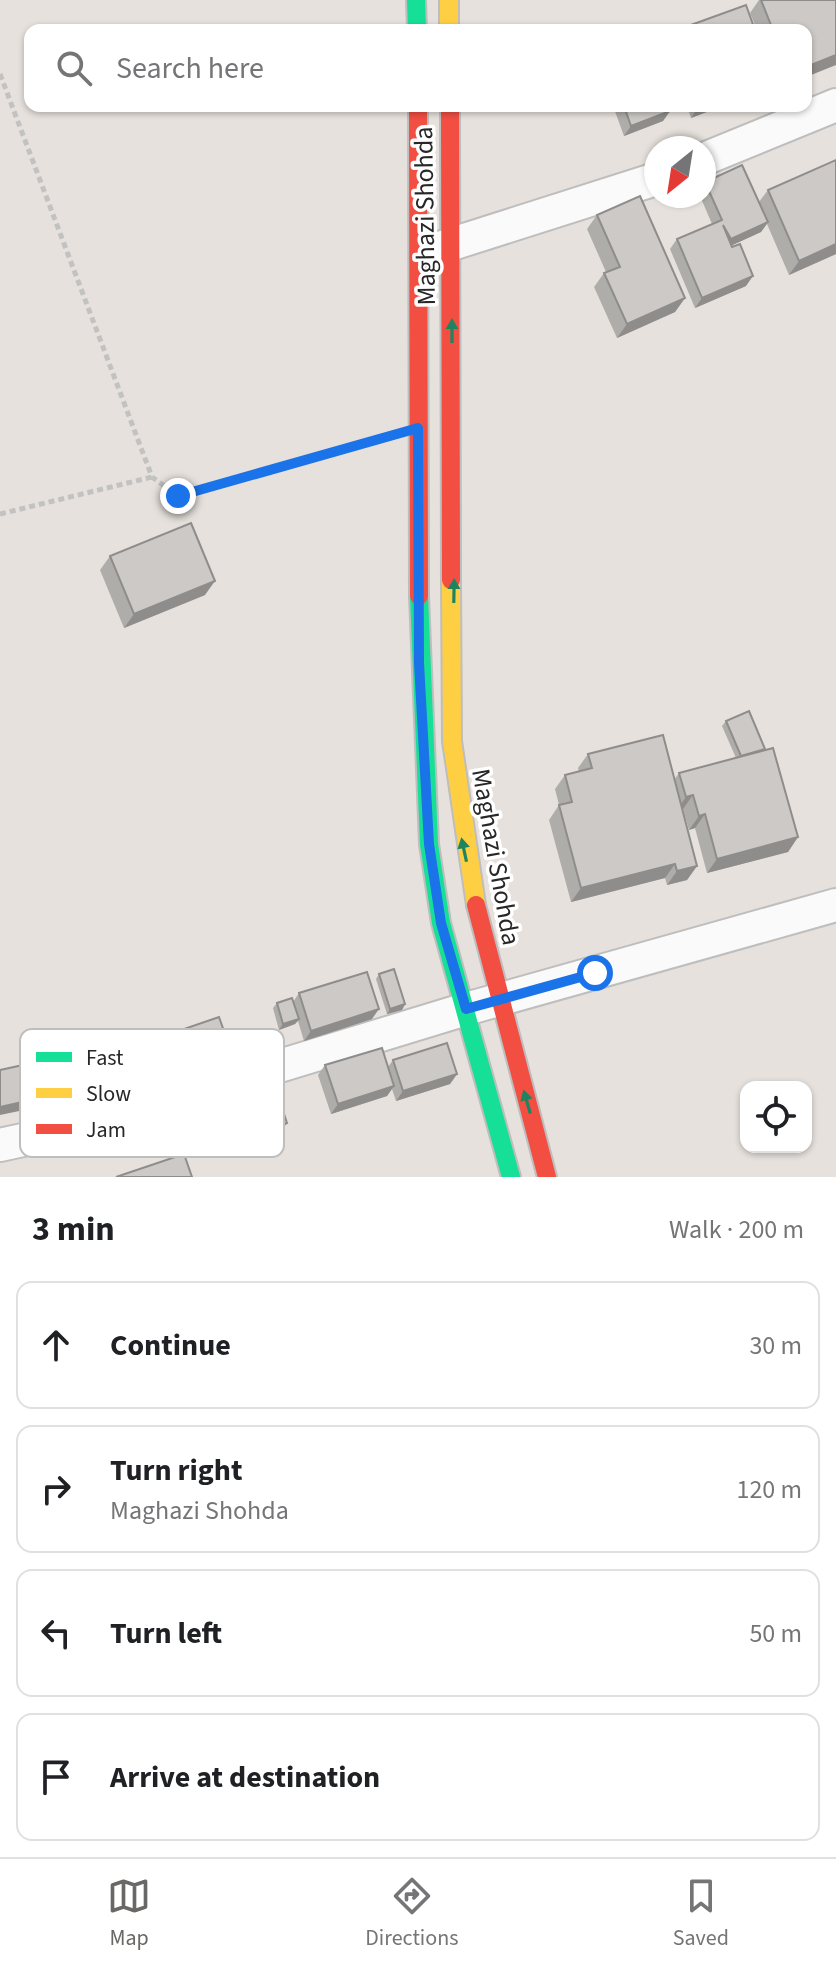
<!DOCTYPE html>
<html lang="en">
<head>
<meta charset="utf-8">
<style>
  :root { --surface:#fff; --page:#f2f2f2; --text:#202124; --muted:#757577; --line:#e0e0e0; --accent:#6a6866 }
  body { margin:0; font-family:"Source Sans 3",sans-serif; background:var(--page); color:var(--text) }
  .controls { position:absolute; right:24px; bottom:24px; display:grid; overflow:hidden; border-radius:16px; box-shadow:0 2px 6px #0004 }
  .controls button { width:72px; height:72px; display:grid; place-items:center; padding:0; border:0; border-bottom:2px solid var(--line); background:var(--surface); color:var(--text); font:40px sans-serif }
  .compass { position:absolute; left:644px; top:136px; width:72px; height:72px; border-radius:50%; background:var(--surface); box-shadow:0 2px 6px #0004; rotate:210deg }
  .stop { position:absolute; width:24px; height:24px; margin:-18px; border:6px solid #1a73e8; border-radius:50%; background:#fff }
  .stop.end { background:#1a73e8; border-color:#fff; box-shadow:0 2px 8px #0008 }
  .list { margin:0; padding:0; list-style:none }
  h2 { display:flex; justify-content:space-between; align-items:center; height:104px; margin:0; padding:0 32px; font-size:34px }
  h2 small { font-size:26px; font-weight:400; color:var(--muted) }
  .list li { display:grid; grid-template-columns:52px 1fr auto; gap:24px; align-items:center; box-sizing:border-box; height:128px; margin:0 16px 16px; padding:0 16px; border:2px solid var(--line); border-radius:16px }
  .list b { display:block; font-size:30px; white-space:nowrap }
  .list p { margin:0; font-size:26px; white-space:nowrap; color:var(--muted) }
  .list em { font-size:26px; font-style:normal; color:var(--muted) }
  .icon { flex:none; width:44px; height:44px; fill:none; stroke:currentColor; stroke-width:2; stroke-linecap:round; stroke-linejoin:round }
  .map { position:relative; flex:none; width:836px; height:1177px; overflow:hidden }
  .search { position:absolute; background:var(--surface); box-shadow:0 2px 6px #0004; left:24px; right:24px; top:24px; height:88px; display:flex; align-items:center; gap:20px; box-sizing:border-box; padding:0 28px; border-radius:16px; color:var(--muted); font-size:30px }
  .sheet { height:680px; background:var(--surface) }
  nav { display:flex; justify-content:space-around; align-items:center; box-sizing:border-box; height:112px; border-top:2px solid var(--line); background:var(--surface); font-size:22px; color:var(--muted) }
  nav a { display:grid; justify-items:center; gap:4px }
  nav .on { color:var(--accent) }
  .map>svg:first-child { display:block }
</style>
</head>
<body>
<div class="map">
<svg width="836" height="1177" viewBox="0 0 836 1177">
  <rect width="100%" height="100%" fill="#e6e1dc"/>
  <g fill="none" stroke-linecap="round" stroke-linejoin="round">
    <!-- street casing -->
    <g stroke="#bfbebe" stroke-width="36">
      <g id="street">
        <path d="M 704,159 L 836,105"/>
        <path d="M 430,251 L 656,179"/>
        <path d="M 0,1145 L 73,1129 L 466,1009 L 836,905"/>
      </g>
    </g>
    <!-- fast casing -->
    <g stroke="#bfbebe" stroke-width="22">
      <g id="fast">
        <path d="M 416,0 L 417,30"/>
        <path d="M 419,596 L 429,844 L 441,923 L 511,1177"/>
      </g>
    </g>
    <!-- slow casing -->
    <g stroke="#bfbebe" stroke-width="22">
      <g id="slow">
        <path d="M 449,0 L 449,30"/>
        <path d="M 451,580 L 452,741 L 476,905"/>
      </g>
    </g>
    <!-- jam casing -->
    <g stroke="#bfbebe" stroke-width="22">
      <g id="jam">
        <path d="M 418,106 L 419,596"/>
        <path d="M 450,106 L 451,580"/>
        <path d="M 476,905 L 547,1177"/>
      </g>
    </g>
    <!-- path -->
    <g stroke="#c2c2c1" stroke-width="5" stroke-dasharray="6 4" stroke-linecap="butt">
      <path d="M 0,74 L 152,477 L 178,496 L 383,439"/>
      <path d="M 0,514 L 152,477"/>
    </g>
    <!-- street -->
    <use href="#street" stroke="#fbfafa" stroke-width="32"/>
    <!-- fast -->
    <use href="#fast" stroke="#16e098" stroke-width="18"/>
    <!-- slow -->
    <use href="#slow" stroke="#ffcf43" stroke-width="18"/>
    <!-- jam -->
    <use href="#jam" stroke="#f24e42" stroke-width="18"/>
  </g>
  <!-- wall -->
  <g fill="#afadaa">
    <path d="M 759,0 L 836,0 L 806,30 L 757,30 L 750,13 Z"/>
    <path d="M 613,106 L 668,106 L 670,111 L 663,121 L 624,136 Z"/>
    <path d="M 687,106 L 722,106 L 691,118 Z"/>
    <path d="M 836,160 L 836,254 L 789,275 L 767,224 L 761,232 L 732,245 L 746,286 L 695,308 L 670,249 L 677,239 L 712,224 L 700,196 L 704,196 L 705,182 L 759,202 L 768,190 Z"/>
    <path d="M 597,215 L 685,298 L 675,312 L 617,338 L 594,287 L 604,273 L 606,272 L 587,229 Z"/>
    <path d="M 110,556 L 205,595 L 124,628 L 100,570 Z"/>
    <path d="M 726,721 L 798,837 L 788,852 L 707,873 L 695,828 L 689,830 L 683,809 L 682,809 L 697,866 L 687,880 L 667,885 L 665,878 L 571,902 L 549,820 L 559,805 L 555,789 L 565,775 L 579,772 L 578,768 L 588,754 L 674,780 L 679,773 L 736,758 L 722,726 Z"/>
    <path d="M 379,974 L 405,1004 L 402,1010 L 387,1014 L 376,979 Z"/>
    <path d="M 299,993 L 372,1019 L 304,1041 L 298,1021 L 295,1024 L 279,1030 L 273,1008 L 277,1003 L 293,1002 Z"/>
    <path d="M 178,1031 L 221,1039 L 215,1041 L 214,1051 L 184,1062 L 175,1037 Z"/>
    <path d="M 57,1060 L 116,1081 L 109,1091 L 43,1107 L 39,1092 L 46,1082 L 53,1081 L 50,1070 Z"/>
    <path d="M 393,1060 L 457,1074 L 450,1084 L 396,1101 L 392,1089 L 387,1096 L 331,1114 L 318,1075 L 325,1065 L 388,1067 Z"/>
    <path d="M 215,1092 L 287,1123 L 280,1132 L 224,1150 L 208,1102 Z"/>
  </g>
  <!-- shaded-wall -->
  <g fill="#8f8d8b">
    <path d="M 836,55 L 836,65 L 806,77 L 806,67 Z"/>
    <path d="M 699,106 L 722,106 L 691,118 Z"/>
    <path d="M 670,111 L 663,121 L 624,136 L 631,126 Z"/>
    <path d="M 768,222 L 761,232 L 724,249 L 731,239 Z"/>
    <path d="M 836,244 L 836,254 L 789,275 L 799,261 Z"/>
    <path d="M 753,276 L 746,286 L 695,308 L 702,298 Z"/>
    <path d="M 685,298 L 675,312 L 617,338 L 627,324 Z"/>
    <path d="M 215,581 L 205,595 L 124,628 L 134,614 Z"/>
    <path d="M 693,795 L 683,809 L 676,811 L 686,797 Z"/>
    <path d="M 705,814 L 695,828 L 689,830 L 699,816 Z"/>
    <path d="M 798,837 L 788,852 L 707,873 L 717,859 Z"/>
    <path d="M 675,864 L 665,878 L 571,902 L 581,888 Z"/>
    <path d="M 697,866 L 687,880 L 667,885 L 677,871 Z"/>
    <path d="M 405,1004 L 402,1010 L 387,1014 L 390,1009 Z"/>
    <path d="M 379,1009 L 372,1019 L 304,1041 L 311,1031 Z"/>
    <path d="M 299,1019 L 295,1024 L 279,1030 L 283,1024 Z"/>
    <path d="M 225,1034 L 221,1039 L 210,1043 L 214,1038 Z"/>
    <path d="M 217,1046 L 214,1051 L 184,1062 L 187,1057 Z"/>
    <path d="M 457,1074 L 450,1084 L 396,1101 L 403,1091 Z"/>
    <path d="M 116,1081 L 109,1091 L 43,1107 L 50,1097 Z"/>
    <path d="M 394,1086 L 387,1096 L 331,1114 L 338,1104 Z"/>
    <path d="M 31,1100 L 24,1110 L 0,1115 L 0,1107 Z"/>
    <path d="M 287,1123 L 280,1132 L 224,1150 L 231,1140 Z"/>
  </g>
  <!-- building -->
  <g fill="#ccc9c6" stroke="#8f8d8b" stroke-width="2">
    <path d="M 761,0 L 836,0 L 836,55 L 806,67 L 806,30 L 773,30 Z"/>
    <path d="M 746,5 L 755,30 L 677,30 Z"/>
    <path d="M 624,106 L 668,106 L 670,111 L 631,126 Z"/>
    <path d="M 836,160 L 836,244 L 799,261 L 768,190 Z"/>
    <path d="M 742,165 L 768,222 L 731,239 L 723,225 L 732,247 L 740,244 L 753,276 L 702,298 L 677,239 L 722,220 L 705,182 Z"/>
    <path d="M 640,196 L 685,298 L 627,324 L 604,273 L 620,267 L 597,215 Z"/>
    <path d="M 191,523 L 215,581 L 134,614 L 110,556 Z"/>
    <path d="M 749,711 L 765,749 L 741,756 L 726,721 Z"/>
    <path d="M 663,735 L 697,866 L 677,871 L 675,864 L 581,888 L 559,805 L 572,802 L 565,775 L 592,768 L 588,754 Z"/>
    <path d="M 773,748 L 798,837 L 717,859 L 705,814 L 699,816 L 693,795 L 686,797 L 679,773 Z"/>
    <path d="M 394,969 L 405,1004 L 390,1009 L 379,974 Z"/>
    <path d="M 367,972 L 379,1009 L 311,1031 L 299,993 Z"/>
    <path d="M 292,998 L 299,1019 L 283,1024 L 277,1003 Z"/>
    <path d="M 219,1017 L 225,1034 L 214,1038 L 217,1046 L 187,1057 L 178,1031 Z"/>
    <path d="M 447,1043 L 457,1074 L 403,1091 L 393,1060 Z"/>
    <path d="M 382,1048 L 394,1086 L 338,1104 L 325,1065 Z"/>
    <path d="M 23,1065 L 31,1100 L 0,1107 L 0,1070 Z"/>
    <path d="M 271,1074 L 287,1123 L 231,1140 L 215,1092 Z"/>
    <path d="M 184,1154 L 192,1177 L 116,1177 Z"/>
  </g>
  <!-- one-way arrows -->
  <defs><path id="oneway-solid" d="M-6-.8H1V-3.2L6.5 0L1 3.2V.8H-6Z" transform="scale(2)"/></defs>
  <g fill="#1e8460">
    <use href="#oneway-solid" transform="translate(452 331) rotate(-90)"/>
    <use href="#oneway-solid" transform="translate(454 591) rotate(-89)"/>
    <use href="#oneway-solid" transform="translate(464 850) rotate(-102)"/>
    <use href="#oneway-solid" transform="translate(527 1102) rotate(-106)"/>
  </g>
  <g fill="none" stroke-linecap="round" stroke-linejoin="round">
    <!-- route -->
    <path stroke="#1a73e8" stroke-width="10" d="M 178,496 L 418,428 L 419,663 L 429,844 L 441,923 L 466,1009 L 595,973"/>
  </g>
  <g text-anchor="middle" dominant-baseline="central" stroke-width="7" stroke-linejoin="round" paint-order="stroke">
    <!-- street labels -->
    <g font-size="26" fill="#272727" stroke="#fff">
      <text transform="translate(425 216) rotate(-91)">Maghazi Shohda</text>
      <text transform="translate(496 857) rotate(80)">Maghazi Shohda</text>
    </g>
  </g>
  <!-- legend -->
  <rect x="20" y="1029" width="264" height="128" rx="12" fill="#fff" stroke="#bebebe" stroke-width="2"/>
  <rect x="36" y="1052" width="36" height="10" fill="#16e098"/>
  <rect x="36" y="1088" width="36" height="10" fill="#ffcf43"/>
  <rect x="36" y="1124" width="36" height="10" fill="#f24e42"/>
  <g font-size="22" fill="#272727">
    <text x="86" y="1065">Fast</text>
    <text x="86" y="1101">Slow</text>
    <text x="86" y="1137">Jam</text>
  </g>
</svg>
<div class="controls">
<button><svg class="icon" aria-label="locate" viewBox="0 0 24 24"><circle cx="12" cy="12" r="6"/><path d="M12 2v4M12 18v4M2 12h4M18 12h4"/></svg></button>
</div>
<svg class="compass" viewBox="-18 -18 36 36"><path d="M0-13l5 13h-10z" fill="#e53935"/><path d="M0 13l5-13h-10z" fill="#757577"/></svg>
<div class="stop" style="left:595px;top:973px"></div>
<div class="stop end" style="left:178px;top:496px"></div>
<div class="search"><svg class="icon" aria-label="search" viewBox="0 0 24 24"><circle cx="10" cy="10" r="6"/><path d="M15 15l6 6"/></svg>Search here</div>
</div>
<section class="sheet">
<h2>3 min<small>Walk · 200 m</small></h2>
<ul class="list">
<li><svg class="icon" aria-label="ahead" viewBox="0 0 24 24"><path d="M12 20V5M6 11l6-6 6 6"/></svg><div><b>Continue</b></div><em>30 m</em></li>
<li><svg class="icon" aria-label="right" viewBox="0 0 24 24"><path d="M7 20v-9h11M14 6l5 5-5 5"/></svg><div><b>Turn right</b><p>Maghazi Shohda</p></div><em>120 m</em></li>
<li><svg class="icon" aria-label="left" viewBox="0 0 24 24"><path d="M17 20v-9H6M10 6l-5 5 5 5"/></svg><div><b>Turn left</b></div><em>50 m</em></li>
<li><svg class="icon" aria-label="arrive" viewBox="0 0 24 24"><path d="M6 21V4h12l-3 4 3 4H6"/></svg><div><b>Arrive at destination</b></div></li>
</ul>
</section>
<nav>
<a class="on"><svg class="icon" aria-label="map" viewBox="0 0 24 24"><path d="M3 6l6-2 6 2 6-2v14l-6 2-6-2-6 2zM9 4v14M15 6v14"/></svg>Map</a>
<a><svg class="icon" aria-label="directions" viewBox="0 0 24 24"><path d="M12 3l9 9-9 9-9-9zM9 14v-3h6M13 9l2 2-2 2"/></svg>Directions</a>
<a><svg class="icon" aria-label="saved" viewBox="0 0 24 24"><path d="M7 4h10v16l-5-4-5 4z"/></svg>Saved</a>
</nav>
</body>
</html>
